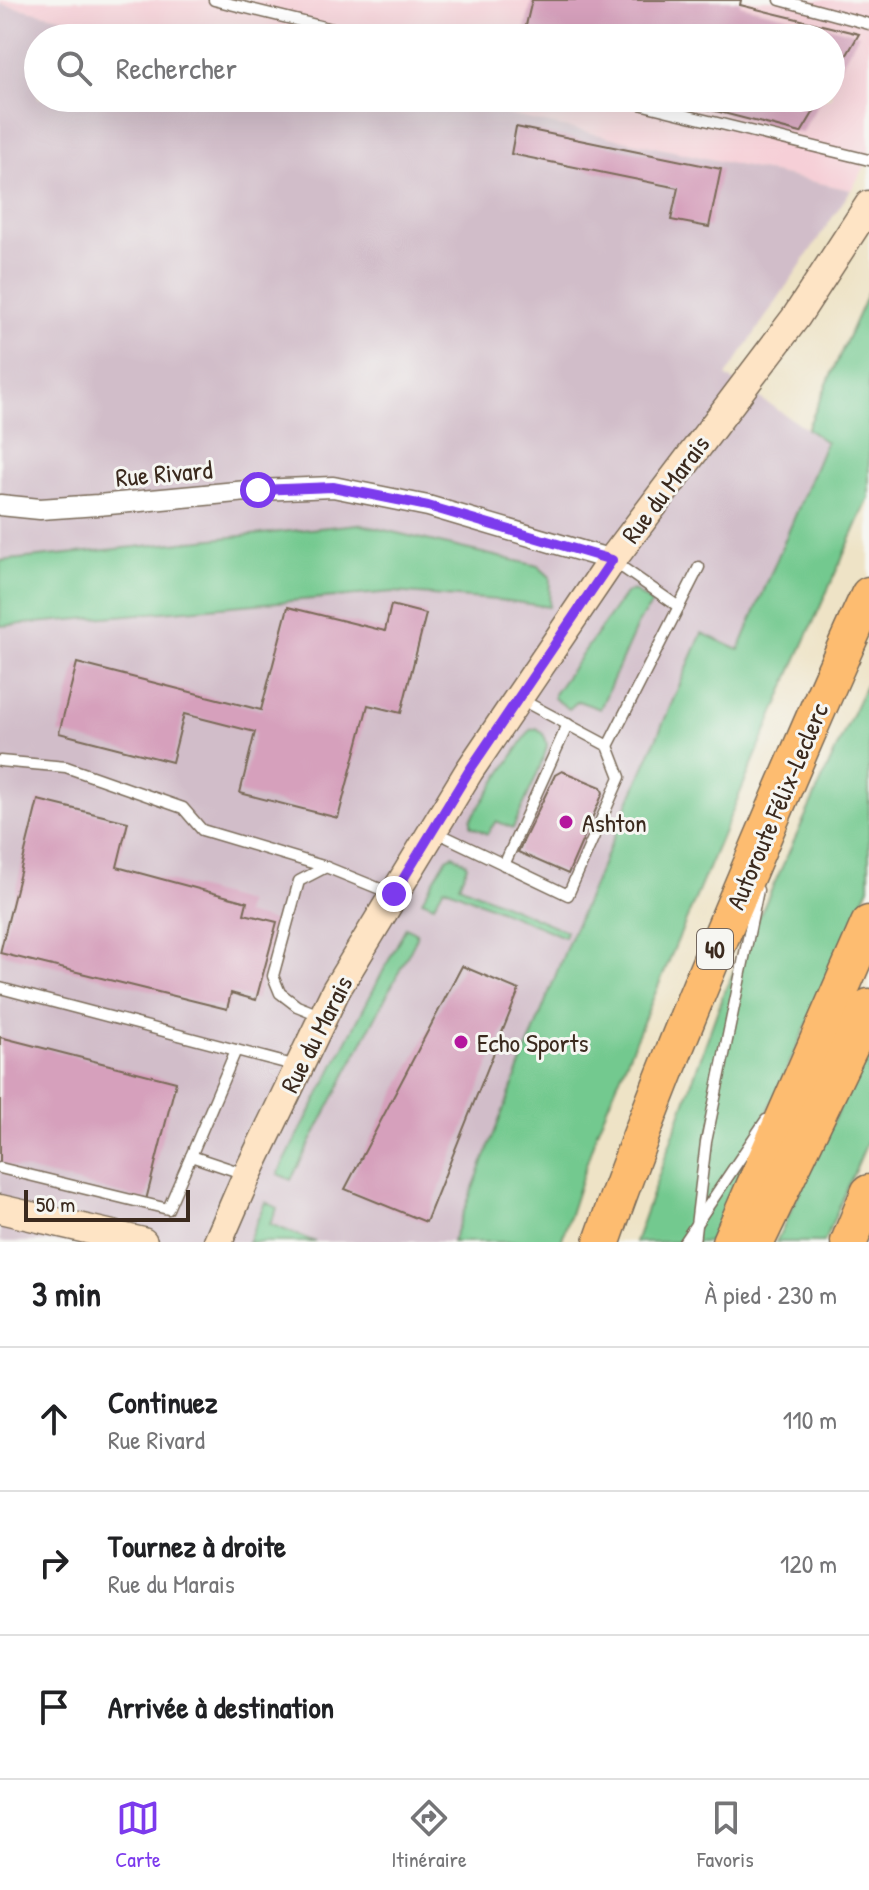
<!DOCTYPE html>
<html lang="fr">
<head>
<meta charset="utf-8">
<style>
  :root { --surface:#fff; --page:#f6f6f6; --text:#202124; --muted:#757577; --line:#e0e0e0; --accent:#7c3aed }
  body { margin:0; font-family:"Patrick Hand",sans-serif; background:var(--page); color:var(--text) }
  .scale { position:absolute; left:24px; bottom:20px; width:166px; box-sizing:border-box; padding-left:8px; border:4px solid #3b2a1e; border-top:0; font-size:22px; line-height:28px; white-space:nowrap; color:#3b2a1e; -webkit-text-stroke:6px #f6f6f2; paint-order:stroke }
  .stop { position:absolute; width:24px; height:24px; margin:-18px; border:6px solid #7c3aed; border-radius:50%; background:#fff }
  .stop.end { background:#7c3aed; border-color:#fff; box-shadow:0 2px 8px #0008 }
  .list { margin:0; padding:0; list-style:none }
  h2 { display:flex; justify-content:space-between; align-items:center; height:104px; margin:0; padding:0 32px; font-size:34px }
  h2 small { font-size:26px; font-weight:400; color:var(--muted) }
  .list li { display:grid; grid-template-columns:52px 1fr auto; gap:24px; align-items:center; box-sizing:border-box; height:144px; padding:0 32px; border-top:2px solid var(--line) }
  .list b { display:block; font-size:30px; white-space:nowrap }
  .list p { margin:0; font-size:26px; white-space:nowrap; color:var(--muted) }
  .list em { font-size:26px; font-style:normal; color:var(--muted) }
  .icon { flex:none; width:44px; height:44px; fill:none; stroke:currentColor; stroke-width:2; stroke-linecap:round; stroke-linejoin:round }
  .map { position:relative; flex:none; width:869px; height:1242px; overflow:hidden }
  .search { position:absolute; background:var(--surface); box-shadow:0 8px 32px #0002; left:24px; right:24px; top:24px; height:88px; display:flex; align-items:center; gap:20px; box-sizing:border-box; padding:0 28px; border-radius:44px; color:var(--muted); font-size:30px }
  .sheet { height:536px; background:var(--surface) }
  nav { display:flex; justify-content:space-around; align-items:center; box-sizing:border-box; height:112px; border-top:2px solid var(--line); background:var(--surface); font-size:22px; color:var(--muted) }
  nav a { display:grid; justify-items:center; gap:4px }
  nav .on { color:var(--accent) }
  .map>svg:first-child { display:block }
</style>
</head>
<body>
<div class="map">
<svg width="869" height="1242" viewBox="0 0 869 1242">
  <rect width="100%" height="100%" fill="#f6f6f2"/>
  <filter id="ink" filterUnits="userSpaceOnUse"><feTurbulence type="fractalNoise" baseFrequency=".0125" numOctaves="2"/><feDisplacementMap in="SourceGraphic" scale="16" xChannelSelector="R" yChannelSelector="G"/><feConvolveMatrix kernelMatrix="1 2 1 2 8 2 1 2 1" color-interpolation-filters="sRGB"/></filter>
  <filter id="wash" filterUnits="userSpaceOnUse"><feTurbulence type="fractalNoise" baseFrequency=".006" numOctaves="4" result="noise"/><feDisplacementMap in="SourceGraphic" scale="32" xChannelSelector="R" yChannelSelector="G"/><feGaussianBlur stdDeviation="1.8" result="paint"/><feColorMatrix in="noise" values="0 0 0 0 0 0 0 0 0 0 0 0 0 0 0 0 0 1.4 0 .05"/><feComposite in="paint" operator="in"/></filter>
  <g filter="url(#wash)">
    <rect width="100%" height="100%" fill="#eee3c6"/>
    <!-- built -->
    <path fill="#f6cfd7" d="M 0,0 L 869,0 L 869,160 L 851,190 L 431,98 L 831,98 L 831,38 L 156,38 L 0,4 Z"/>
    <!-- industrial -->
    <path fill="#d1bdc9" d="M 0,4 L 156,38 L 38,38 L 38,98 L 431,98 L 851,190 L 726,376 L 827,442 L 739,650 L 702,634 L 569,941 L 452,1242 L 0,1242 Z"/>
    <!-- green -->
    <g fill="#73c98f" stroke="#577a56" stroke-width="2">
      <path d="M 869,290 L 869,498 L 795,663 L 597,1131 L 561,1242 L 452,1242 L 569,941 L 702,633 L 739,650 L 826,442 L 807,429 Z"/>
      <path d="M 358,524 L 538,566 L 550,577 L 549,607 L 509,601 L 393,592 L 0,626 L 0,561 Z"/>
      <path d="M 633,590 L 652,604 L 639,621 L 600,709 L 578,701 L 569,709 L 554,698 L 554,694 L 625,594 Z"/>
      <path d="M 869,678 L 869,887 L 709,1242 L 635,1242 L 723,995 Z"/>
      <path d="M 537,728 C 542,732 546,736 547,744 C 548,754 519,814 513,828 L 496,821 L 487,834 L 471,826 L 471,819 L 530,730 Z"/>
      <path d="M 453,855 L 466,863 L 467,866 L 459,885 L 566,931 L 564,937 L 444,887 L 434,905 L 422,900 L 447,858 Z"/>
      <path d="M 406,927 L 416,933 L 417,937 L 291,1180 L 278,1174 Z"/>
      <path d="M 869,1046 L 869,1138 L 824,1242 L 776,1242 Z"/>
      <path d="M 265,1202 L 276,1207 L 277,1209 L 270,1224 L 315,1242 L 248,1242 Z"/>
    </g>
    <g id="blocks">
      <!-- building -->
      <g fill="#d6a0bc">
        <path d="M 532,0 L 741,0 L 740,5 L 859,34 L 831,82 L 831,38 L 523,38 Z"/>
        <path d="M 665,98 L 822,98 L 801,133 Z"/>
        <path d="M 516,127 L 721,169 L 709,227 L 671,220 L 678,188 L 511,154 Z"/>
        <path d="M 391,605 L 426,614 L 401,713 L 368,705 L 338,818 L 240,793 L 255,732 L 184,714 L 172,762 L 59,733 L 77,663 L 261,710 L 288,607 L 385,631 Z"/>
        <path d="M 562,771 L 601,787 L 603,793 L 568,874 L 518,852 L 555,775 Z"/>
        <path d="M 38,800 L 128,822 L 117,867 L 247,902 L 244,914 L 277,922 L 256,1000 L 231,993 L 227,1009 L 0,953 Z"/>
        <path d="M 462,966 L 519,990 L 426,1222 L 345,1189 Z"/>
        <path d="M 0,1037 L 176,1082 L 146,1200 L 0,1163 Z"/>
      </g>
    </g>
  </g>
  <g filter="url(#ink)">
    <use href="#blocks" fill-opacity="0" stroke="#7a6b59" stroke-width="2"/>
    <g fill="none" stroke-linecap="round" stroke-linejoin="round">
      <!-- lane casing -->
      <g stroke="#7a6b59" stroke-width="13">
        <g id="lane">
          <path d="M 214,0 L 369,38"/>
          <path d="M 780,0 L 869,24"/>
          <path d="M 615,98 L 869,160"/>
          <path d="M 613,561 L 679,607"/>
          <path d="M 608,746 L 699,567"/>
          <path d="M 0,761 L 66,767 L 183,808 L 202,830 L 326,867"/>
          <path d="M 434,831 L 568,895 L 620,777 L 608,746 L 520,699"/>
          <path d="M 504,865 L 568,724"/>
          <path d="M 0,988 L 297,1066"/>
          <path d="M 322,1016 L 297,1006 L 280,993 L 273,976 L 299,881 L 326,867 L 390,893"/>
          <path d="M 191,1156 L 236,1050"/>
          <path d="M 0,1168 L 168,1209 L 191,1156 L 245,1174"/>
          <path d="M 684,1242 L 766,1120"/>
          <path d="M 694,1242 L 706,1142 L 758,890"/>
        </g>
      </g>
      <!-- street casing -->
      <g stroke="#7a6b59" stroke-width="23">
        <path id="street" d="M 0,505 L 40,509 L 98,505 L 258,490 L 333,487 L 428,506 L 612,560"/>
      </g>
      <!-- secondary casing -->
      <g stroke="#7a6b59" stroke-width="31">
        <g id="secondary">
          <path d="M 0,1209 L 143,1242"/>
          <path d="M 218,1242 L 247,1175 L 336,990 L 469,771 L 612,560 L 796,317 L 869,205"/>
        </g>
      </g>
      <!-- highway casing -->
      <g stroke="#7a6b59" stroke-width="39">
        <g id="highway">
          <path d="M 602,1242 C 647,1113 699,988 752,863 C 790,773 828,683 869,595"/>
          <path d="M 730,1242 L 869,924"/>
          <path d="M 756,1242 L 869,1007"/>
          <path d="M 849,1242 L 869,1193"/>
        </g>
      </g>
      <!-- lane -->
      <use href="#lane" stroke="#fff" stroke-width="10"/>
      <!-- street -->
      <use href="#street" stroke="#fff" stroke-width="20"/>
      <!-- secondary -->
      <use href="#secondary" stroke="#fee4c5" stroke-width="28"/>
      <!-- highway -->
      <use href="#highway" stroke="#fdbc6f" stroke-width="36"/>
    </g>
  </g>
  <g fill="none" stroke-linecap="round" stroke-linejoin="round" filter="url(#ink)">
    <!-- route -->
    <path stroke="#7c3aed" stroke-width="10" d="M 258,490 L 333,487 L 428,506 L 612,560 L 469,771 L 394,894"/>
  </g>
  <!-- markers -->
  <g fill="#b5179e" stroke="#f6f6f2" stroke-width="3">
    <circle cx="566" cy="822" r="8"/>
    <circle cx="461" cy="1042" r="8"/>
  </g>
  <g text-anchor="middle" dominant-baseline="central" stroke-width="6" stroke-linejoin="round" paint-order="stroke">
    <!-- shield labels -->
    <rect fill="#f6f6f2" stroke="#73675e" stroke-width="2" x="697" y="929" width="36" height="40" rx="6"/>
    <g font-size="24" font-weight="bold" fill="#3b2a1e">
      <text x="715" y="949">40</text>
    </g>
    <!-- street labels -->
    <g font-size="26" fill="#3b2a1e" stroke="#f6f6f2">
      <text transform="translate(164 473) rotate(-5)">Rue Rivard</text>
      <text transform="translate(665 489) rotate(-53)">Rue du Marais</text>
      <text transform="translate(777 806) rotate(-67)">Autoroute Félix-Leclerc</text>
      <text transform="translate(316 1034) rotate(-63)">Rue du Marais</text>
    </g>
    <!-- poi labels -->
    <g font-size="26" fill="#3b2a1e" stroke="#f6f6f2" text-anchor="start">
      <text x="582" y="822">Ashton</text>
      <text x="477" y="1042">Echo Sports</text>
    </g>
  </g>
</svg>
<div class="scale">50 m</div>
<div class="stop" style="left:258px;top:490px"></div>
<div class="stop end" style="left:394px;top:894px"></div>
<div class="search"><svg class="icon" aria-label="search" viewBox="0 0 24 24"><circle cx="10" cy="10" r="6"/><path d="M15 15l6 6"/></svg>Rechercher</div>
</div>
<section class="sheet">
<h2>3 min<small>À pied · 230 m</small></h2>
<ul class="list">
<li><svg class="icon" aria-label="ahead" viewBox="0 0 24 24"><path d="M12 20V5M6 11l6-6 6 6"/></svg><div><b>Continuez</b><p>Rue Rivard</p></div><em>110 m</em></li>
<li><svg class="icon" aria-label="right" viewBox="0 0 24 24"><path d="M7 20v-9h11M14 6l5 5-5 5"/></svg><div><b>Tournez à droite</b><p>Rue du Marais</p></div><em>120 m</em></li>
<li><svg class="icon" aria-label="arrive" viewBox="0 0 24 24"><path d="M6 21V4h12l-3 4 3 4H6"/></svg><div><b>Arrivée à destination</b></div></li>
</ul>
</section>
<nav>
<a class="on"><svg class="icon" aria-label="map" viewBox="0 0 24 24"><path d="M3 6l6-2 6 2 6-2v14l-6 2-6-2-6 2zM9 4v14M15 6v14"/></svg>Carte</a>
<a><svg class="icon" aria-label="directions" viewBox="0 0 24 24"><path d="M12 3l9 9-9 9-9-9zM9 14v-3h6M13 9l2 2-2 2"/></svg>Itinéraire</a>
<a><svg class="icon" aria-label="saved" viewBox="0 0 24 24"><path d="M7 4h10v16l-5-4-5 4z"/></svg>Favoris</a>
</nav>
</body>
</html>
